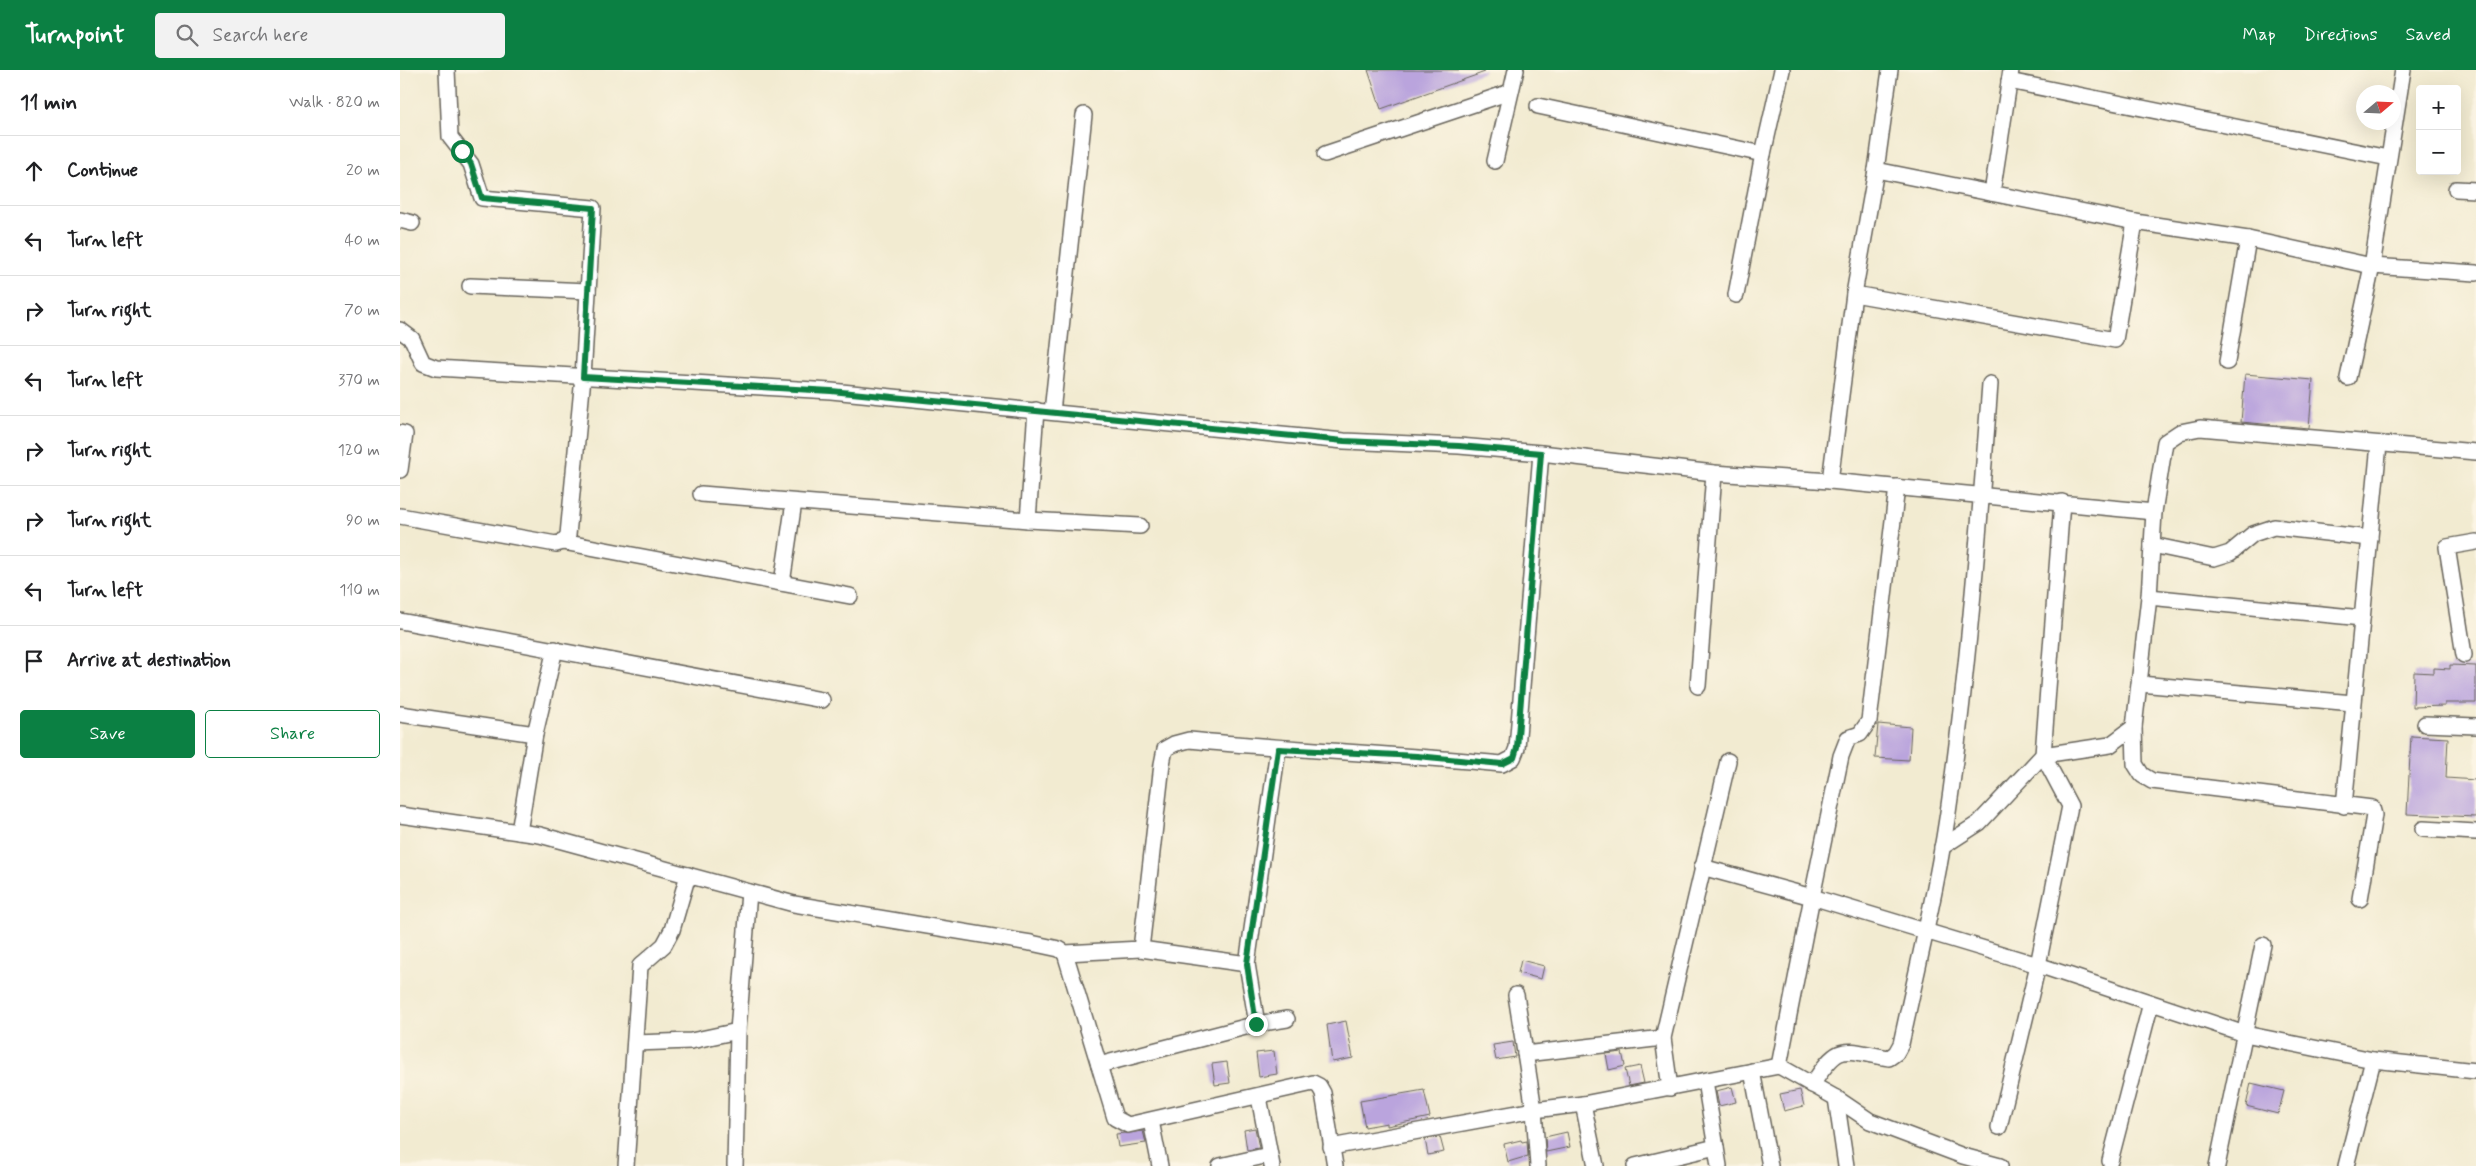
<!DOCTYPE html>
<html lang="en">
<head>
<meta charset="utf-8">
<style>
  :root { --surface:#fff; --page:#f2f2f2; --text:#202124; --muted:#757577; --line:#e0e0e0; --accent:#0b8043 }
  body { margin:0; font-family:Mynerve,sans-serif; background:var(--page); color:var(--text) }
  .controls { position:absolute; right:15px; top:15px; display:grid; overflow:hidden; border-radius:5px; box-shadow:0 5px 20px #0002 }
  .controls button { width:45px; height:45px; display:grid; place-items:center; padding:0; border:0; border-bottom:1px solid var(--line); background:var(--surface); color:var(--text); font:25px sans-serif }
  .compass { position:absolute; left:1956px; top:15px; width:45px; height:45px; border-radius:50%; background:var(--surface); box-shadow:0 5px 20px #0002; rotate:71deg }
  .stop { position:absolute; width:15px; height:15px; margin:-11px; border:4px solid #0b8043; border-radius:50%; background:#fff }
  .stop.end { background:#0b8043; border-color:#fff; box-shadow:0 1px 5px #0008 }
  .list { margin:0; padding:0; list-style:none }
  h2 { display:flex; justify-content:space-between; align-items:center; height:65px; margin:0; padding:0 20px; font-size:21px }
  h2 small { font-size:16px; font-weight:400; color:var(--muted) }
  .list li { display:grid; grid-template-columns:32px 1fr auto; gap:15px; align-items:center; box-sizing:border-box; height:70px; padding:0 20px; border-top:1px solid var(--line) }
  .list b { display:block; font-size:19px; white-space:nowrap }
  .list em { font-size:16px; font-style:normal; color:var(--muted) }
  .actions { display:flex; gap:10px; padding:15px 20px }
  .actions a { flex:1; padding:11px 0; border:1px solid var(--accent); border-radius:5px; text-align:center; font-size:18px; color:var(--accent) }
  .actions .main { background:var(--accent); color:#fff }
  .icon { flex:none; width:28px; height:28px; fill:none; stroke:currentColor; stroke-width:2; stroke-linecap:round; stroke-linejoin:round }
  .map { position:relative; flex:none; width:2076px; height:1096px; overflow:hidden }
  header { display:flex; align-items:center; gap:30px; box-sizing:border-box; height:70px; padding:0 25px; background:var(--accent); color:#fff }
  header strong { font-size:24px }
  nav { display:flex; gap:28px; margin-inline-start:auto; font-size:18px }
  .search { width:350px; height:45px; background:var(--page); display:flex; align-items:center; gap:12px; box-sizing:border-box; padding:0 18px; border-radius:5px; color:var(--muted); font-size:19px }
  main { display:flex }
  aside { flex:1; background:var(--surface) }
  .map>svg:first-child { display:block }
</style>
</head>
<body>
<header>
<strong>Turnpoint</strong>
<div class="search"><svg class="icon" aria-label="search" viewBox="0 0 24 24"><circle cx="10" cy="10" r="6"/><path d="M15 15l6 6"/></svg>Search here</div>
<nav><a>Map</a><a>Directions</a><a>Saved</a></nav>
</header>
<main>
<aside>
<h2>11 min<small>Walk · 820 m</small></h2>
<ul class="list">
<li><svg class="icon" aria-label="ahead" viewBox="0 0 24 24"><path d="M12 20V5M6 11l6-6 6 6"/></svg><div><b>Continue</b></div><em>20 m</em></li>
<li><svg class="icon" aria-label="left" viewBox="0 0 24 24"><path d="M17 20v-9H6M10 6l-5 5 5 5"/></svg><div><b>Turn left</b></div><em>40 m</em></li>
<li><svg class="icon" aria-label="right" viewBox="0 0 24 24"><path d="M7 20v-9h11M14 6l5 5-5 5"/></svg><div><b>Turn right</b></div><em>70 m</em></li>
<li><svg class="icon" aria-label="left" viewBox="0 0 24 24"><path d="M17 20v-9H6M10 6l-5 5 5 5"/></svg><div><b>Turn left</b></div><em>370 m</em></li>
<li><svg class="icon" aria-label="right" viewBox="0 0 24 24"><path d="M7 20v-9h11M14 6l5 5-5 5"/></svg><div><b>Turn right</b></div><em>120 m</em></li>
<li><svg class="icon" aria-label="right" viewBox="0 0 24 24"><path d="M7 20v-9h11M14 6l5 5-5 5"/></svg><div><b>Turn right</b></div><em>90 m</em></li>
<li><svg class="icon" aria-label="left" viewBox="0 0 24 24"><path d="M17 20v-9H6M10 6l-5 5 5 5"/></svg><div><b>Turn left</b></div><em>110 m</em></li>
<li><svg class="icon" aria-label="arrive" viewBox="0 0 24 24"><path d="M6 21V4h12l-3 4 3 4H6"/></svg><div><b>Arrive at destination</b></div></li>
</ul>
<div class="actions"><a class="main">Save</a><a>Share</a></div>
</aside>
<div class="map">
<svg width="2076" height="1096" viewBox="0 0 2076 1096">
  <rect width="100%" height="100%" fill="#fcf5e5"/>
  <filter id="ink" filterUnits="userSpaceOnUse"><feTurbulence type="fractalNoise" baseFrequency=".02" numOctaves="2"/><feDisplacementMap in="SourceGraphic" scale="10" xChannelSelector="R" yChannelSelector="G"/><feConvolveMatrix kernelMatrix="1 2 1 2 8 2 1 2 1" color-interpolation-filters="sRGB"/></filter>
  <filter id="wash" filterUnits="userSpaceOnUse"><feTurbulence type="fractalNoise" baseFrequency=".0096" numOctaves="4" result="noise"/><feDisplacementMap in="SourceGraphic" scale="20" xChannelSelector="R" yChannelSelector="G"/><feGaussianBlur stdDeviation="1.12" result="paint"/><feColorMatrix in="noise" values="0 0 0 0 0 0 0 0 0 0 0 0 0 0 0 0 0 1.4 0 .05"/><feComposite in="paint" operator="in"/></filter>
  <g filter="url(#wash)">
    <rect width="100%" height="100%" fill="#f2ebd1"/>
    <g id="blocks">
      <!-- building -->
      <g fill="#baa4dd">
        <path d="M 968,0 L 1084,0 L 1085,2 L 981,39 Z"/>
        <path d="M 1845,304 L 1913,310 L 1909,358 L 1841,352 Z"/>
        <path d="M 2050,595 L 2076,596 L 2076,633 L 2045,633 L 2045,636 L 2013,637 L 2014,602 L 2034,603 L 2034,598 L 2050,599 Z"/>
        <path d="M 1478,654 L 1511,657 L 1509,690 L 1475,688 Z"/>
        <path d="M 2011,666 L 2048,668 L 2046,708 L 2076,710 L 2076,747 L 2007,744 Z"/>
        <path d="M 1121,890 L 1144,896 L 1141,909 L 1118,903 Z"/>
        <path d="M 946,951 L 953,988 L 932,992 L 927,955 Z"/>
        <path d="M 1113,972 L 1115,987 L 1096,990 L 1093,975 Z"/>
        <path d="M 874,981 L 877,1004 L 859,1007 L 856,983 Z"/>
        <path d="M 1222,982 L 1225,996 L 1209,1000 L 1206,984 Z"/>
        <path d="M 827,992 L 830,1013 L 815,1015 L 812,994 Z"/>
        <path d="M 1240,996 L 1244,1013 L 1229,1016 L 1225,999 Z"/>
        <path d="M 1851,1013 L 1884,1021 L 1878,1044 L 1846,1036 Z"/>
        <path d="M 1332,1017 L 1336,1032 L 1319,1036 L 1316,1021 Z"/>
        <path d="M 1024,1020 L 1030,1047 L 987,1056 L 987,1053 L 965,1057 L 960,1031 Z"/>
        <path d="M 1400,1020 L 1404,1036 L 1384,1041 L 1380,1024 Z"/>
        <path d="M 855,1058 L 859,1078 L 847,1080 L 844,1060 Z"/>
        <path d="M 743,1061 L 746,1073 L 718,1077 L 716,1064 Z"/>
        <path d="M 1167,1062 L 1170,1077 L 1146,1082 L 1145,1067 Z"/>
        <path d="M 1040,1067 L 1044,1082 L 1028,1085 L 1025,1069 Z"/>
        <path d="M 1121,1070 L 1122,1072 L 1127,1071 L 1128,1086 L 1108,1092 L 1104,1074 Z"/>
      </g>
    </g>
  </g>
  <g filter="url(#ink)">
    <use href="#blocks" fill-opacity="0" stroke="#67645b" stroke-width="1"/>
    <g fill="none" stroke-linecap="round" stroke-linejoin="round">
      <!-- minor casing -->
      <g stroke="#67645b" stroke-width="18">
        <g id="minor">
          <path d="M 1609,11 L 1988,88"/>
          <path d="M 1138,36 L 1363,84"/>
          <path d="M 925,84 L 1110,22"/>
          <path d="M 1095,91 L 1116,0"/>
          <path d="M 1476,100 L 1735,152 L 1848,169 L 1972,196 L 2076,203"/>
          <path d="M 2056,119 L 2076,120"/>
          <path d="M 1592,123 L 1611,0"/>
          <path d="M 0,150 L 12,153"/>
          <path d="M 70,216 L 188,221"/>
          <path d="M 1454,224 L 1715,270 L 1735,152"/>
          <path d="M 1336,225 L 1363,84 L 1382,0"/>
          <path d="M 0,260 L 12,269 L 23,293 L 36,298 L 431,321 L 944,371 L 1059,376 L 1141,383 L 1314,403 L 1430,411 L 1754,442 L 1765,372 L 1780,362 L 1800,358 L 2076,382"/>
          <path d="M 1827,292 L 1848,169"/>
          <path d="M 1948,308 L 1972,196 L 2003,0"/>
          <path d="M 652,342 L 684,45"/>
          <path d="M 0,363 L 5,364 L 0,400"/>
          <path d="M 1430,411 L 1454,224 L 1476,100 L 1490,0"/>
          <path d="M 301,424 L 628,450 L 740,456"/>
          <path d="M 1754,442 L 1749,527 L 1734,657 L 1735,694 L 1742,705 L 1752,711 L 1972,738 L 1974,745 L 1960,829"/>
          <path d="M 0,446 L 156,474 L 163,472 L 168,465 L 183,307 L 193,138 L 82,128 L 71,94 L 50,67 L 47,0"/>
          <path d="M 628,450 L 636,340"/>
          <path d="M 163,472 L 450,526"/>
          <path d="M 1752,475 L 1814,488 L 1830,483 L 1853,464 L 1874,457 L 1970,468"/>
          <path d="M 382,513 L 394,432"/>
          <path d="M 1749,527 L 1962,548"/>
          <path d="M 0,551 L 422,630"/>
          <path d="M 2064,585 L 2047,477 L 2076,472"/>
          <path d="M 1740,614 L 1953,633"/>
          <path d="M 1298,616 L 1314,403"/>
          <path d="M 0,644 L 135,664 L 155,579"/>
          <path d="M 2025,654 L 2076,656"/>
          <path d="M 1944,736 L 1979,374"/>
          <path d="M 0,745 L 140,765 L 394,834 L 631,873 L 659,879 L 665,883 L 741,879 L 762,694 L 765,679 L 774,674 L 789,670 C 893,680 998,684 1102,694 L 1113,688 L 1117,678 L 1141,383"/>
          <path d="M 2023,759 L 2076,762"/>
          <path d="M 119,762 L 135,664"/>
          <path d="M 1542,777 L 1579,753 L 1643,685 L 1710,675 L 1734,657"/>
          <path d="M 1302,797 L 1412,827 L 1441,686 L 1448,668 L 1460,664 L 1469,651 L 1497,417"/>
          <path d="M 741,879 L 847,894"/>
          <path d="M 665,883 L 715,1048 L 728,1055 L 913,1013 L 919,1016 L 923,1023 L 935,1096"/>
          <path d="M 1116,925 L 1134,1040 L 1138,1096"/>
          <path d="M 857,954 L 847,894 L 878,679"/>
          <path d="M 338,961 L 349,822"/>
          <path d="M 235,973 L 291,971 L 338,961 L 335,1096"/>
          <path d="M 1125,984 L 1263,968"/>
          <path d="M 699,995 L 857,954 L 887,949"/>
          <path d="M 1379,996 L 1412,827 L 1638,895 L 1845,964 L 1973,990 L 2076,1001"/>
          <path d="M 1352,1001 L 1370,1096"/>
          <path d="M 1305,1011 L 1319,1096"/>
          <path d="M 1412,1015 C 1440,971 1442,980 1489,988 L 1496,983 L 1501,974 C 1519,890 1540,806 1551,721 C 1569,587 1580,449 1590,314"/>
          <path d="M 1270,1018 L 1263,968 L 1328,691"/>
          <path d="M 859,1027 L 872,1096"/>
          <path d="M 1436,1028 L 1446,1096"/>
          <path d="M 1183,1034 L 1196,1096"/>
          <path d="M 751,1051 L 760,1096"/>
          <path d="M 1599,1057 L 1638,895 L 1670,736 L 1643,685 L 1662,432"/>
          <path d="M 931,1077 L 1134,1040 L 1183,1034 L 1379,996 L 1436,1028 L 1470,1051 L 1563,1086 L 1600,1096"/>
          <path d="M 1710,1091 L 1751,933"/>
          <path d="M 226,1096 L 240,896 L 264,875 L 272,860 L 288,805"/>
          <path d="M 820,1096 L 869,1085"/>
          <path d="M 1235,1096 L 1316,1077"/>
          <path d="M 1817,1096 L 1863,875"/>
          <path d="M 1946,1096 L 1973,990"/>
        </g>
      </g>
      <!-- minor -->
      <use href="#minor" stroke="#fff" stroke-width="15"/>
    </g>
  </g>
  <g fill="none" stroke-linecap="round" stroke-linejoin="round" filter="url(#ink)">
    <!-- route -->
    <path stroke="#0b8043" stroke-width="6" d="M 62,81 L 71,94 L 82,128 L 193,138 L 183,307 L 431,321 L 944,371 L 1059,376 L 1141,383 L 1117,678 L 1114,688 L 1102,694 L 1017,686 L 878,679 L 847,894 L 856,954"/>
  </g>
</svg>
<div class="controls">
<button>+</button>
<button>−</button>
</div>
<svg class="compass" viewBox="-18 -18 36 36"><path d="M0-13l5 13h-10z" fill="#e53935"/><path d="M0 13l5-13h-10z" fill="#757577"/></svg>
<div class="stop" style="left:62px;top:81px"></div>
<div class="stop end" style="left:856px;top:954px"></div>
</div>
</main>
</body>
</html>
